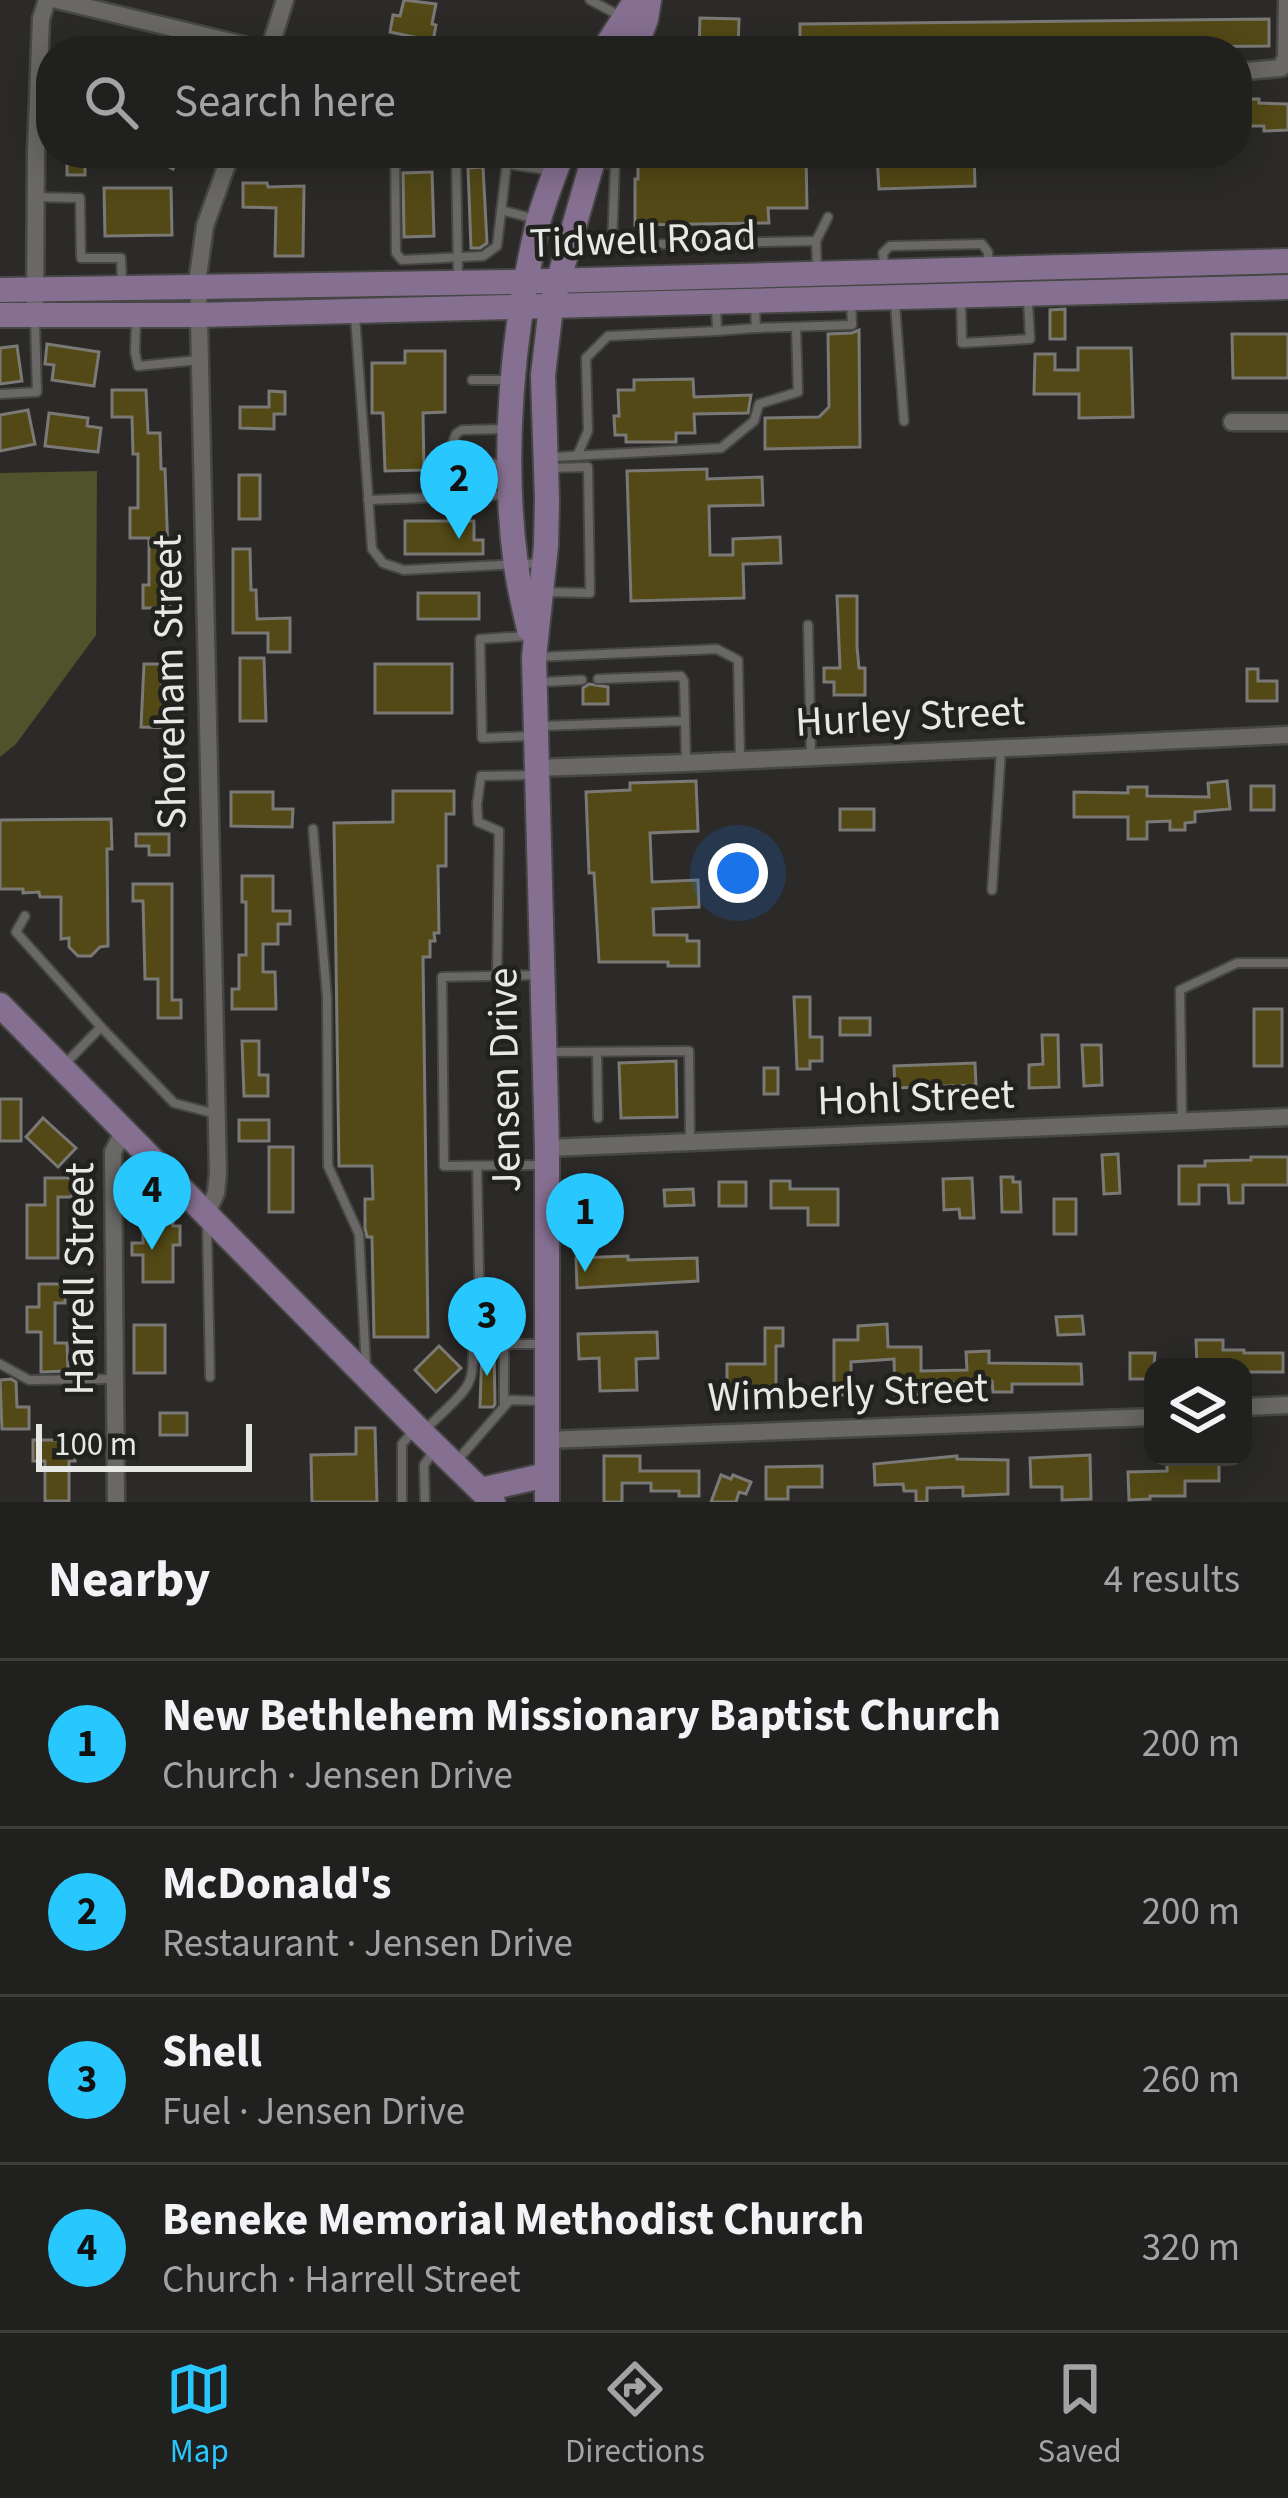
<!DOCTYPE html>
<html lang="en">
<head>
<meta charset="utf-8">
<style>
  :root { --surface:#20201e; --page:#282827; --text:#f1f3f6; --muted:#a2a3a4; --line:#3d3e3c; --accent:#28c8ff }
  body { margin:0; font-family:"Source Sans 3",sans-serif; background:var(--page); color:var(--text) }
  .controls { position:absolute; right:36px; bottom:36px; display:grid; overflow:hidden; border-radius:24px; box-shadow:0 6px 30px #0003 }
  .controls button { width:108px; height:108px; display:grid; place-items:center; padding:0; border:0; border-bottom:3px solid var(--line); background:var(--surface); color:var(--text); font:60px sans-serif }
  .scale { position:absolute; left:36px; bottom:30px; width:216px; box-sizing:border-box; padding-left:12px; border:6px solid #e7e7e5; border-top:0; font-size:33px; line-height:42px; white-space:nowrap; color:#e7e7e5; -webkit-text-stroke:9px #21211e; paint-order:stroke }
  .you { position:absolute; left:738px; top:873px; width:42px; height:42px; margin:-30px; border:9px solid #fff; border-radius:50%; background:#1a73e8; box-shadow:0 0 0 18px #1a73e833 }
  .badge { display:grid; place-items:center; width:78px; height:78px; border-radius:50%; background:var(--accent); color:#111; font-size:39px; font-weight:700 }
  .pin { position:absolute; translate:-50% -99px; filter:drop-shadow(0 3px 6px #0008) }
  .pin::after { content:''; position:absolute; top:63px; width:42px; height:36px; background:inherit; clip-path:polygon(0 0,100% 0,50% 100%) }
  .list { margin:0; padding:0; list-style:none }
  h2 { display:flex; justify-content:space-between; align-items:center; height:156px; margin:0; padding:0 48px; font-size:51px }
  h2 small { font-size:39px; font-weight:400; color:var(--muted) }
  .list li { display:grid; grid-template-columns:78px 1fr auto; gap:36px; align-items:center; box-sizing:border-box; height:168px; padding:0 48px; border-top:3px solid var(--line) }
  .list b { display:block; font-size:45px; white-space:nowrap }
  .list p { margin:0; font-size:39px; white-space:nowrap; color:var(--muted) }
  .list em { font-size:39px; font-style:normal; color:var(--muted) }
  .icon { flex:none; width:66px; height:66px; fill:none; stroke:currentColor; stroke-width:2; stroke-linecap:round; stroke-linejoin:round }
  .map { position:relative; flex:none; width:1288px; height:1502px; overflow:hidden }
  .search { position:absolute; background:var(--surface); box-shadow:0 6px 30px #0003; left:36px; right:36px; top:36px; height:132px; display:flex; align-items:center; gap:30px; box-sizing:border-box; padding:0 42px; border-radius:48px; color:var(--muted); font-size:45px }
  .sheet { height:828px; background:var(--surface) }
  nav { display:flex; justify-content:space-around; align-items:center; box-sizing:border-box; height:168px; border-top:3px solid var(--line); background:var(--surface); font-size:33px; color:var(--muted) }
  nav a { display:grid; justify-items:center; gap:6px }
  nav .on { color:var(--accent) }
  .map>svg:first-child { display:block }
</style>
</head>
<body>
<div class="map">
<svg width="1288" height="1502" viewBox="0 0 1288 1502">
  <rect width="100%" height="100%" fill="#2b2a28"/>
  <!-- green -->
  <path fill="#4f532b" d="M 97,471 L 96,635 L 16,744 L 0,757 L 0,473 Z"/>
  <!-- building -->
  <g fill="#534916" stroke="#7a7976" stroke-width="3">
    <path d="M 404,0 L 436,4 L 432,24 L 436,25 L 433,41 L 390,32 L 393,15 L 400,16 Z"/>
    <path d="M 700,18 L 739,19 L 738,51 L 699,51 Z"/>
    <path d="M 1269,19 L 1269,46 L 800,51 L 800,24 Z"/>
    <path d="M 1242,99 L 1259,99 L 1259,103 L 1288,104 L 1288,130 L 1264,131 L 1264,126 L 1242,126 Z"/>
    <rect x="67" y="153" width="18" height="22"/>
    <path d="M 142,153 L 182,153 L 173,169 Z"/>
    <path d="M 974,153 L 975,186 L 879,189 L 877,156 Z"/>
    <path d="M 806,154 L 807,208 L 768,208 L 769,223 L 635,225 L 635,179 L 638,179 L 638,157 Z"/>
    <path d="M 483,167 L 487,243 L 480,248 L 471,248 L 468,168 Z"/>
    <path d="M 432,172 L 434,236 L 404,237 L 403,173 Z"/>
    <path d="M 243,183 L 267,183 L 268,187 L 304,186 L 303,256 L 275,256 L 276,208 L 243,207 Z"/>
    <path d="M 104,188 L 171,188 L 172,235 L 105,236 Z"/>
    <path d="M 1065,309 L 1065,339 L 1050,339 L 1050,310 Z"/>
    <path d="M 859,330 L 860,447 L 765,449 L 765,418 L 819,417 L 829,407 L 828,334 L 852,333 Z"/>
    <path d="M 1232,334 L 1288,334 L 1288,378 L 1233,378 Z"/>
    <path d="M 47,344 L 99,352 L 94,386 L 52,380 L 54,365 L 45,364 Z"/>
    <path d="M 17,346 L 22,381 L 0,384 L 0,348 Z"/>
    <path d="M 1078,348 L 1131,348 L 1133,417 L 1079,418 L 1079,394 L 1034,394 L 1035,354 L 1055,354 L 1055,370 L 1078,370 Z"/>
    <path d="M 405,351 L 445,351 L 445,412 L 423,413 L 424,470 L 385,471 L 383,413 L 372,413 L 372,363 L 405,363 Z"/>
    <path d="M 693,379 L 694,397 L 751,395 L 748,413 L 694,414 L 695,433 L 676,433 L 676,442 L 626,442 L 626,435 L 615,435 L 614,416 L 619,416 L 618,390 L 634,390 L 634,380 Z"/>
    <path d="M 112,390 L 146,390 L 148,433 L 160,433 L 161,469 L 165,469 L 170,608 L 143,608 L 143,585 L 149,585 L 149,538 L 130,538 L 130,508 L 138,508 L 138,454 L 133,454 L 132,417 L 112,417 Z"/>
    <path d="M 269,391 L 285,392 L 285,414 L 274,414 L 274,429 L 240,428 L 240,407 L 269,407 Z"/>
    <path d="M 28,410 L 35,444 L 0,451 L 0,415 Z"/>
    <path d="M 49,413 L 88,418 L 87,426 L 101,428 L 98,452 L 45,446 Z"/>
    <path d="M 707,469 L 707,479 L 762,477 L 763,505 L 709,506 L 710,555 L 733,555 L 733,539 L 780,537 L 781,563 L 743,564 L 744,598 L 631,601 L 627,471 Z"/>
    <rect x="239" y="475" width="21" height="44"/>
    <path d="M 405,521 L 474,521 L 474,540 L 483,540 L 483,554 L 405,554 Z"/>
    <path d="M 233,549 L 250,549 L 251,590 L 256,590 L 257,619 L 290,618 L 290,652 L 268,652 L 268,633 L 233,633 Z"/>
    <rect x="418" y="593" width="61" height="26"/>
    <path d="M 837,596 L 857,596 L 857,647 L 859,668 L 865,668 L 865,695 L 834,695 L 834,682 L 824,682 L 824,668 L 840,668 Z"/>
    <path d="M 240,658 L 264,658 L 266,721 L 240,721 Z"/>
    <path d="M 144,664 L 162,664 L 162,698 L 183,698 L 183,719 L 172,719 L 172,728 L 141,727 Z"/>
    <rect x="375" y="664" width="77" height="49"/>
    <path d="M 1247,669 L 1258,669 L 1258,681 L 1277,681 L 1277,701 L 1247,701 Z"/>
    <path d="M 589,684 L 608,687 L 608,704 L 583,704 L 583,688 Z"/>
    <path d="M 696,781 L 698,831 L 650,833 L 652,882 L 698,880 L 699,907 L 653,909 L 654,935 L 687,935 L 687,941 L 699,941 L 699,966 L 668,966 L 668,962 L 599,962 L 594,873 L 589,873 L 586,792 L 630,790 L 630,783 Z"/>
    <path d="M 1227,781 L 1230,809 L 1195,812 L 1195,822 L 1185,823 L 1185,830 L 1170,830 L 1170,821 L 1147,822 L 1147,839 L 1128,839 L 1128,817 L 1074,817 L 1074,792 L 1128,793 L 1128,787 L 1147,787 L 1147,796 L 1209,797 L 1208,783 Z"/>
    <rect x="1251" y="786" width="23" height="24"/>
    <path d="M 393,791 L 454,791 L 454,814 L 446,814 L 446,866 L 438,866 L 439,933 L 434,933 L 435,941 L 430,941 L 430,957 L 423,957 L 428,1337 L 374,1337 L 372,1237 L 367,1237 L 365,1228 L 365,1199 L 373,1199 L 372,1166 L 339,1166 L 334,823 L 393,822 Z"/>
    <path d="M 231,792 L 273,792 L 273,809 L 293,809 L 292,827 L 231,826 Z"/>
    <rect x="840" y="809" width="34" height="21"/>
    <path d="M 111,819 L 112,849 L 107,849 L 108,946 L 100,947 L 91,956 L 78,956 L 69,947 L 69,938 L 61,939 L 61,897 L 40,897 L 39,892 L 23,893 L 23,889 L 0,889 L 0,820 Z"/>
    <path d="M 136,834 L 169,834 L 169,855 L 149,855 L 149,846 L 136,846 Z"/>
    <path d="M 242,876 L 273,876 L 273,911 L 290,911 L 290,924 L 278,924 L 278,944 L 263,944 L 263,972 L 275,972 L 276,1009 L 232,1009 L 232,989 L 239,989 L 239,955 L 246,955 L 246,902 L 242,902 Z"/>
    <path d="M 133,884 L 172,884 L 172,1000 L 181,1000 L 181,1018 L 158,1018 L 158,979 L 145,979 L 143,901 L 133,901 Z"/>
    <path d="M 794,997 L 810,997 L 810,1037 L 822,1037 L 822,1061 L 810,1061 L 810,1069 L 797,1069 Z"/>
    <rect x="1254" y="1009" width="28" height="57"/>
    <rect x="840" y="1018" width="30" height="17"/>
    <path d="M 1042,1035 L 1058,1035 L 1059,1087 L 1029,1088 L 1029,1065 L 1043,1064 Z"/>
    <path d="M 242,1041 L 259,1041 L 259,1075 L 268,1075 L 268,1096 L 244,1096 Z"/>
    <path d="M 1082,1045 L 1101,1045 L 1102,1085 L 1084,1086 Z"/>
    <path d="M 676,1061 L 677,1117 L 621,1118 L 619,1063 Z"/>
    <path d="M 975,1063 L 976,1085 L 895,1088 L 894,1066 Z"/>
    <rect x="764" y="1068" width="14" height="26"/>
    <rect x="0" y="1099" width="21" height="42"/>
    <path d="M 43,1118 L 76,1148 L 58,1167 L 26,1137 Z"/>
    <rect x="239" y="1120" width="30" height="21"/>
    <rect x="269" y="1147" width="24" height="65"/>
    <path d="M 1118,1154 L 1120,1193 L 1104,1194 L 1102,1155 Z"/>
    <path d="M 1251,1157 L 1288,1157 L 1288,1185 L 1243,1185 L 1243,1203 L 1229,1203 L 1228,1185 L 1199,1185 L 1199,1204 L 1179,1204 L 1179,1166 L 1205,1166 L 1205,1161 L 1251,1160 Z"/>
    <path d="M 1001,1177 L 1013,1177 L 1013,1182 L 1020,1182 L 1021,1212 L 1002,1212 Z"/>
    <path d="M 45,1178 L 72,1178 L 72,1197 L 58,1197 L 58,1258 L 27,1258 L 27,1205 L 45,1205 Z"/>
    <path d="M 972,1178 L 974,1218 L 960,1218 L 959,1209 L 944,1210 L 943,1179 Z"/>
    <path d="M 771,1181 L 790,1181 L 790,1189 L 838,1189 L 838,1225 L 808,1225 L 808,1208 L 771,1208 Z"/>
    <rect x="719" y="1182" width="27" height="24"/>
    <path d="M 693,1189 L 694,1205 L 665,1206 L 664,1190 Z"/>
    <rect x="1054" y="1199" width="22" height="35"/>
    <path d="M 143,1223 L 173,1223 L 173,1226 L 180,1226 L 180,1245 L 173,1245 L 173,1282 L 143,1282 L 143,1255 L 132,1255 L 132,1243 L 143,1243 Z"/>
    <path d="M 628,1256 L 628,1260 L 697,1258 L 698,1281 L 577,1288 L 576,1258 Z"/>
    <path d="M 39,1284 L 65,1284 L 65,1303 L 55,1303 L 55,1343 L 67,1343 L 68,1371 L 41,1372 L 41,1332 L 27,1332 L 27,1307 L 39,1307 Z"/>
    <path d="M 1082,1316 L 1084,1334 L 1058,1335 L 1056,1317 Z"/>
    <path d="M 887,1324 L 888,1347 L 921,1347 L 921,1371 L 967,1370 L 966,1352 L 989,1351 L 989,1363 L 1081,1364 L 1082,1384 L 1012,1384 L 1012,1392 L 993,1392 L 992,1381 L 948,1383 L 948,1392 L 895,1397 L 894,1359 L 851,1362 L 851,1395 L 834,1395 L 834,1340 L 858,1340 L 858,1326 Z"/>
    <rect x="134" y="1325" width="31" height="48"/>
    <path d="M 765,1328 L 783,1328 L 783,1346 L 776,1346 L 776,1398 L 747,1398 L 747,1402 L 727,1402 L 727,1364 L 765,1364 Z"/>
    <path d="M 657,1332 L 658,1358 L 636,1359 L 637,1390 L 600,1391 L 599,1358 L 579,1359 L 578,1334 Z"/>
    <path d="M 1196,1340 L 1223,1340 L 1223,1350 L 1244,1350 L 1244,1353 L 1283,1353 L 1283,1372 L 1243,1372 L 1243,1367 L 1197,1367 Z"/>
    <path d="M 439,1346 L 461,1368 L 436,1392 L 415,1370 Z"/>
    <path d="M 482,1346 L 490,1346 L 494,1349 L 495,1404 L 493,1407 L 480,1407 Z"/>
    <path d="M 1130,1353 L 1155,1353 L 1153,1379 L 1130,1379 Z"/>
    <path d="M 11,1379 L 16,1382 L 17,1407 L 29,1407 L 29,1429 L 2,1429 L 0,1380 Z"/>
    <rect x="160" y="1413" width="27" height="22"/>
    <path d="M 356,1428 L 375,1428 L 377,1502 L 312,1502 L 311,1455 L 356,1454 Z"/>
    <path d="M 33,1440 L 75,1440 L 75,1461 L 69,1461 L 69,1501 L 45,1501 L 45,1461 L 33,1461 Z"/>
    <path d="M 1090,1455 L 1091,1499 L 1062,1500 L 1062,1487 L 1031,1487 L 1030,1458 Z"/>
    <path d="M 604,1456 L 640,1456 L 640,1471 L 699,1471 L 699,1496 L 679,1496 L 679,1491 L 651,1491 L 651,1483 L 622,1483 L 622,1502 L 604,1502 Z"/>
    <path d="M 957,1456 L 957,1459 L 1008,1460 L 1008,1494 L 963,1496 L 963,1487 L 927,1488 L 927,1502 L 916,1502 L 916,1491 L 904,1491 L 903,1484 L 875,1485 L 874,1464 Z"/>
    <path d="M 1167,1457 L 1219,1458 L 1219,1481 L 1185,1481 L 1185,1496 L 1150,1496 L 1150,1499 L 1129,1500 L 1128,1472 L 1167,1471 Z"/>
    <path d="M 822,1466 L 822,1487 L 788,1487 L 788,1499 L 766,1499 L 766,1467 Z"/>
    <path d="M 721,1475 L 731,1479 L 733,1475 L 751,1482 L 746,1494 L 739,1492 L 736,1502 L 711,1502 Z"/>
  </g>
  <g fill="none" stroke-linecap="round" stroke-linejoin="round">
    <!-- service casing -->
    <g stroke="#464644" stroke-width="12">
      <g id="service">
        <path d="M 590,0 L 622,17"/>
        <path d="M 429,153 L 395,153 L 396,253 L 402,260 L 483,256 L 497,246 L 508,153"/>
        <path d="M 456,153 L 458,277"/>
        <path d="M 600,161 L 615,165 L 612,245"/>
        <path d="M 507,164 L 553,171"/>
        <path d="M 36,197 L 80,198 L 81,258 L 121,258 L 122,285"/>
        <path d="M 501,210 L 535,219"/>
        <path d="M 816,241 L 828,217"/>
        <path d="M 575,246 L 816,241 L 817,267"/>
        <path d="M 884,265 L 883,253 L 890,246 L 982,244 L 988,252 L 988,264"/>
        <path d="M 716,303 L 717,331 L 756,328"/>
        <path d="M 961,303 L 962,343 L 1030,339 L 1028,300"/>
        <path d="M 895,304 L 904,421"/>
        <path d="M 755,308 L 756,328 L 852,325 L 851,300"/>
        <path d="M 355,316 L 372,549 L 383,563 L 404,570 L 541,563"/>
        <path d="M 136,322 L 135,352 L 138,366 L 199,360"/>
        <path d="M 472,380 L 507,380"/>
        <path d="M 0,394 L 37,392 L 35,322"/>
        <path d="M 577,456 L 588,431 L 586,358 L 608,336 L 717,331"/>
        <path d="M 553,457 L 721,448 L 754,421 L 759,404 L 798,392 L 796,327"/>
        <path d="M 504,464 L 457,462 L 450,450 L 456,434 L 462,430 L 505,429"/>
        <path d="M 368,500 L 504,495"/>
        <path d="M 544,592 L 590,593 L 588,467 L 548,468"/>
        <path d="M 808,625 L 811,756"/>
        <path d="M 528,636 L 480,639 L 482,738 L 530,736"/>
        <path d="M 536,657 L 717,649 L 738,660 L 740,758"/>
        <path d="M 598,679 L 681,676 L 684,681 L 685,721"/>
        <path d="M 542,682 L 582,680"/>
        <path d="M 542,726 L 685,721 L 686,761"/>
        <path d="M 313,829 L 327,998 L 328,1166 L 359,1234 L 366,1367"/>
        <path d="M 992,890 L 1001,750"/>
        <path d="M 25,916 L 16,932 L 101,1027 L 63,1066"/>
        <path d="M 538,975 L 442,977 L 444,1166 L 545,1165"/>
        <path d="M 497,976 L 499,831 L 478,822 L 477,804 L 481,776 L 534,775"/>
        <path d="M 101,1027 L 174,1103 L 216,1114"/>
        <path d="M 546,1052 L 689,1051 L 690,1139"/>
        <path d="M 597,1052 L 598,1118"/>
        <path d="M 1182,1121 L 1180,990 L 1237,963 L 1288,963"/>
        <path d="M 207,1226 L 210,1377"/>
        <path d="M 480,1326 L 504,1347"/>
        <path d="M 0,1364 L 29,1380 L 114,1379"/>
        <path d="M 504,1403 L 504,1347 L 512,1344 L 541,1344"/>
        <path d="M 427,1428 C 438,1416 462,1397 468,1384 C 478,1365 467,1346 480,1326 L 477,1166"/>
        <path d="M 455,1463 L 510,1400 L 543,1401"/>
        <path d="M 402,1502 L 402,1444 L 414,1430"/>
        <path d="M 425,1502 L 424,1465 L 433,1452"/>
      </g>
    </g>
    <!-- minor casing -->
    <g stroke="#464644" stroke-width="21">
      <g id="minor">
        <path d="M 57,0 L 268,51"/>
        <path d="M 269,51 L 285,0"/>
        <path d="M 1237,72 L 1281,68 L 1286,57 L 1287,0"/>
        <path d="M 35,314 L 36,151 L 41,19 L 47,0"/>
        <path d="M 1232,422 L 1288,422"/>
        <path d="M 535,768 L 686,763 L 1288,735"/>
        <path d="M 547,1148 L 1288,1117"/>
        <path d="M 207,1213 L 216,1193 L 218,1173 L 198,276 L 205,226 L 231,153"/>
        <path d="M 1243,1407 L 1288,1405"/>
        <path d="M 546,1440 L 1153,1417"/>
        <path d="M 116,1502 L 113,1152 L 124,1130"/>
      </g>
    </g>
    <!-- secondary casing -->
    <g stroke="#464644" stroke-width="28">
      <g id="secondary">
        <path d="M 603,51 L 636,0"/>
        <path d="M 634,51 L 646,19 L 649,0"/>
        <path d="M 0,290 L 510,282 L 1288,261"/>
        <path d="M 0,315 L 198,315 L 1288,287"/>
        <path d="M 529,629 C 524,608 519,586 516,565 C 501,454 512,332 538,223 C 544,200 554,176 562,153"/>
        <path d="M 0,1005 L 422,1433 L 493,1502"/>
        <path d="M 481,1490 L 546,1475"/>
        <path d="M 547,1502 L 547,1148 L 534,657 L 546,546 L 547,500 L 543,375 L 551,307 L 595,153"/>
      </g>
    </g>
    <!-- service -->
    <use href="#service" stroke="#696866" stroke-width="8"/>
    <!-- minor -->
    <use href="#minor" stroke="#696866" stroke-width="16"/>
    <!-- secondary -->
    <use href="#secondary" stroke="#867092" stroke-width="24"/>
  </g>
  <g text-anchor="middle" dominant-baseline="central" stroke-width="9" stroke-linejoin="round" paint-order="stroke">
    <!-- street labels -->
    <g font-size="42" fill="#e7e7e5" stroke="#21211e">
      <text transform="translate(643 240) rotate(-2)">Tidwell Road</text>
      <text transform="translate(170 682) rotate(-91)">Shoreham Street</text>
      <text transform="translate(910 717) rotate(-3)">Hurley Street</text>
      <text transform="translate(505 1080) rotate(-91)">Jensen Drive</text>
      <text transform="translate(916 1098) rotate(-2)">Hohl Street</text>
      <text transform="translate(80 1279) rotate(-90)">Harrell Street</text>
      <text transform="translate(848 1393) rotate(-2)">Wimberly Street</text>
    </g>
  </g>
</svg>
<div class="controls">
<button><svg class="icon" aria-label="layers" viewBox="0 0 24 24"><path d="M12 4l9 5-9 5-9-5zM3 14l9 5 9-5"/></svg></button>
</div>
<div class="scale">100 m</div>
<div class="you"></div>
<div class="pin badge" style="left:585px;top:1272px">1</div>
<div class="pin badge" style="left:459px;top:539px">2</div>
<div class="pin badge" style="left:487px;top:1376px">3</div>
<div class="pin badge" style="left:152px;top:1250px">4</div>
<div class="search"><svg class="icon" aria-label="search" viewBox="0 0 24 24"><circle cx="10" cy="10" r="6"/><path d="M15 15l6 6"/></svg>Search here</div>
</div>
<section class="sheet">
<h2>Nearby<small>4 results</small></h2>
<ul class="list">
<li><span class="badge">1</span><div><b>New Bethlehem Missionary Baptist Church</b><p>Church · Jensen Drive</p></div><em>200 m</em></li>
<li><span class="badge">2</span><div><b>McDonald's</b><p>Restaurant · Jensen Drive</p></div><em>200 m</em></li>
<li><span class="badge">3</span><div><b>Shell</b><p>Fuel · Jensen Drive</p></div><em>260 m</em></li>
<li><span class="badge">4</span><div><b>Beneke Memorial Methodist Church</b><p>Church · Harrell Street</p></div><em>320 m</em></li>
</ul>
</section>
<nav>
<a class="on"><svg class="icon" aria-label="map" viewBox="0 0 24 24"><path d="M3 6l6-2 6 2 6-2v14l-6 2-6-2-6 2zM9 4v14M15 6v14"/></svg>Map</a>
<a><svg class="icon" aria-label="directions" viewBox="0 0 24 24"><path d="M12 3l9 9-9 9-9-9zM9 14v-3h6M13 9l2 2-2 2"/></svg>Directions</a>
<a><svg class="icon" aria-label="saved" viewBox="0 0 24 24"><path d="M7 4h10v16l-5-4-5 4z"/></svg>Saved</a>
</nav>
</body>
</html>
